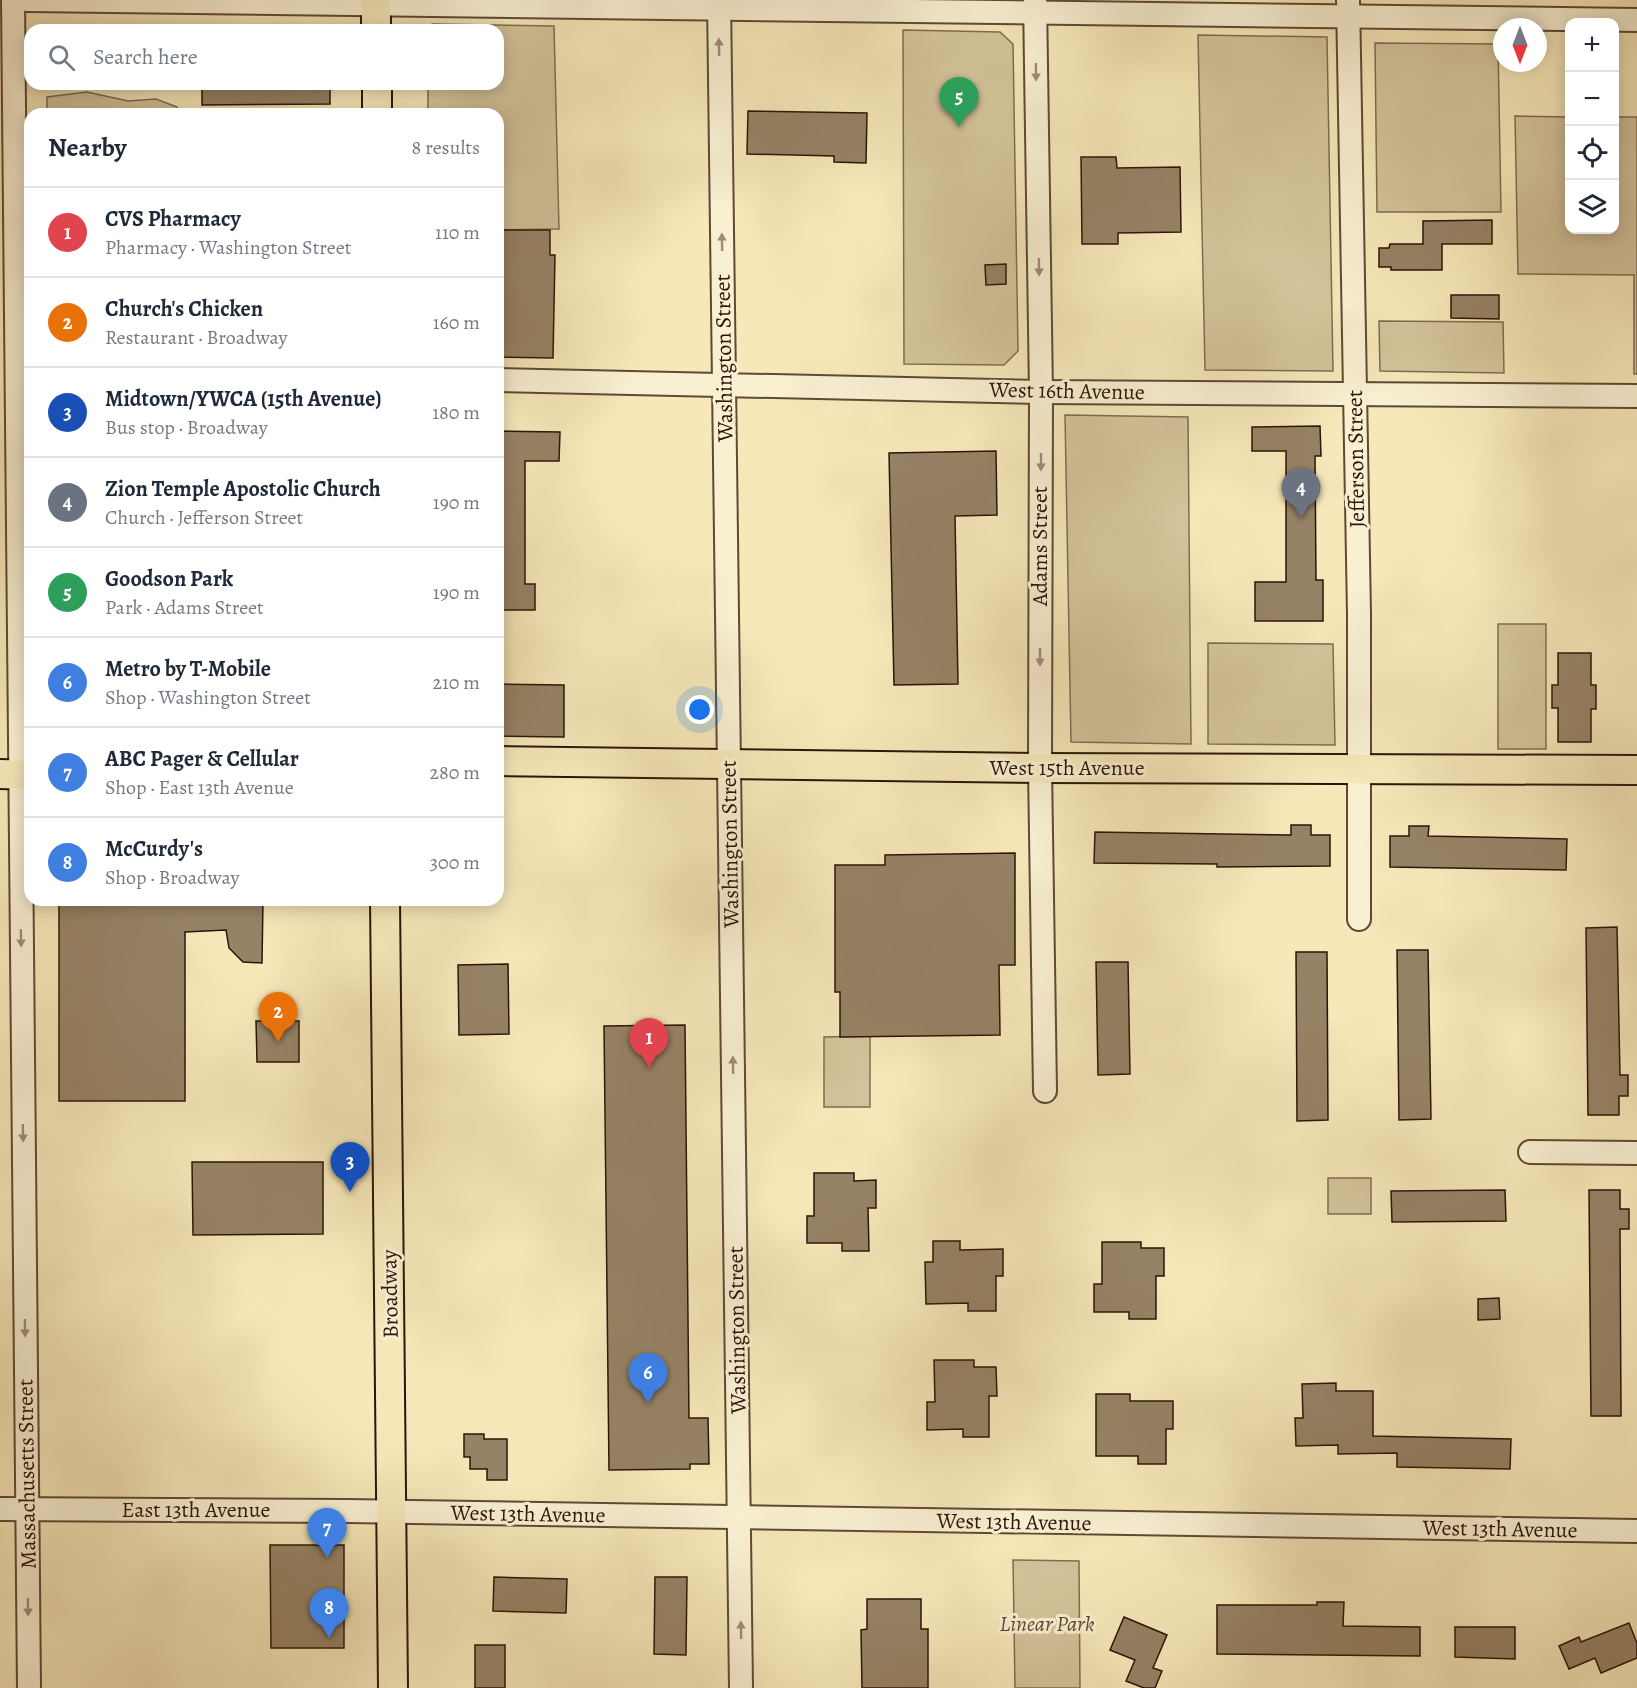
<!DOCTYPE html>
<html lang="en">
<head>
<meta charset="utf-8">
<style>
  :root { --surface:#fff; --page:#f2f2f3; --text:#1f2937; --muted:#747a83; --line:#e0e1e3; --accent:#7c3aed }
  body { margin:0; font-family:Alegreya,serif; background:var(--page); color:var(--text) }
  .controls { position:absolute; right:18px; top:18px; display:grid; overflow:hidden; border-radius:12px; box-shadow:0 3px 15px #0003 }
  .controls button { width:54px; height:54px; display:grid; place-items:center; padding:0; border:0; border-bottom:2px solid var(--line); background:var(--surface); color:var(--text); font:30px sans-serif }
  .compass { position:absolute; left:1493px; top:18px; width:54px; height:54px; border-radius:50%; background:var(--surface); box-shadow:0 3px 15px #0003; rotate:180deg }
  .you { position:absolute; left:700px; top:710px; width:21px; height:21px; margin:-15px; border:4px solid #fff; border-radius:50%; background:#1a73e8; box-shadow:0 0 0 9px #1a73e833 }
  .badge { display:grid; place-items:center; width:39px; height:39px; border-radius:50%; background:var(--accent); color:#fff; font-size:20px; font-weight:700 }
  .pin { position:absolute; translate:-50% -50px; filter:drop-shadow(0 2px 3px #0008) }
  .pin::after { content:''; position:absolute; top:32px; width:21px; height:18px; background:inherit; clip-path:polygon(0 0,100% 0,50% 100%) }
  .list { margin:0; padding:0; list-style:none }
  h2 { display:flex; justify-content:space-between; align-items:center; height:78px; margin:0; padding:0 24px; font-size:26px }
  h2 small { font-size:20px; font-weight:400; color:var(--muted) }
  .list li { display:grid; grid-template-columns:39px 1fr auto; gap:18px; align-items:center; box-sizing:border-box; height:90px; padding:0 24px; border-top:2px solid var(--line) }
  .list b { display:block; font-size:22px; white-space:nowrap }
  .list p { margin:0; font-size:20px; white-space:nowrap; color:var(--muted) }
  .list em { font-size:20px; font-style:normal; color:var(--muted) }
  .icon { flex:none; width:33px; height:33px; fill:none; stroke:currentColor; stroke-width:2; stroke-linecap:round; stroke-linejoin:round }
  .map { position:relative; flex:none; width:1637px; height:1688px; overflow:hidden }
  .search { position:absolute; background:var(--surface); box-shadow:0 3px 15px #0003; left:24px; top:24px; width:480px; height:66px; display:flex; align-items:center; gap:15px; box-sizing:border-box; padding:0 21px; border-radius:18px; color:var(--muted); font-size:22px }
  .panel { position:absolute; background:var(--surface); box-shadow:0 3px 15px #0003; left:24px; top:108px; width:480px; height:798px; border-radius:18px }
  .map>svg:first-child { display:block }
</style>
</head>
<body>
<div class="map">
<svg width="1637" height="1688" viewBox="0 0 1637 1688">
  <rect width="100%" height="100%" fill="#f6e8b9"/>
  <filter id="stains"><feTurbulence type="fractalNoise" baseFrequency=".00333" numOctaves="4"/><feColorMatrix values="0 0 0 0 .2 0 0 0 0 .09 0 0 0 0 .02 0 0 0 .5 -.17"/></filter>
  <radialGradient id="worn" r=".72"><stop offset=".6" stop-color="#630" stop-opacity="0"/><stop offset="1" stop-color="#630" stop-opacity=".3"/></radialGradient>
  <!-- green -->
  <g fill="#d4c49b" stroke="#806c52" stroke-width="1.5">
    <path d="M 432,24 L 554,26 L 559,229 L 498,230 L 498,114 L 428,114 L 428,84 L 498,84 L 498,30 L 429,30 Z"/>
    <path d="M 217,26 L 328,28 L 329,30 L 205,30 L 205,28 Z"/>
    <path d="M 903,30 L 1000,32 L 1013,44 L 1018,351 L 1004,365 L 904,364 Z"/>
    <path d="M 1198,35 L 1327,37 L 1333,371 L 1205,370 Z"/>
    <path d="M 1375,43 L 1498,44 L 1501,212 L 1377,212 Z"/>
    <path d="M 87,92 L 128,101 L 156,99 L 177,107 L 177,114 L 47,114 L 47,97 Z"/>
    <path d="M 1515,116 L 1569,117 L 1570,230 L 1614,230 L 1615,117 L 1637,117 L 1637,374 L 1634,374 L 1634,275 L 1518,274 Z"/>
    <path d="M 1379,321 L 1503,322 L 1504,373 L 1380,371 Z"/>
    <path d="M 1065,415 L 1188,417 L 1191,744 L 1071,742 Z"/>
    <rect x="1498" y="624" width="48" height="125"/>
    <path d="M 1208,643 L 1333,644 L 1335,745 L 1208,744 Z"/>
    <path d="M 870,1036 L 870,1107 L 824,1107 L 824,1037 Z"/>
    <rect x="1328" y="1178" width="43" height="36"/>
    <path d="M 1013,1560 L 1079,1561 L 1080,1688 L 1015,1688 Z"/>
  </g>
  <!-- building -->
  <g fill="#968265" stroke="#2d1409" stroke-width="1.5">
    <path d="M 202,84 L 330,84 L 330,104 L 202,105 Z"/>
    <path d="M 748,111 L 867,113 L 866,163 L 834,162 L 834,156 L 747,154 Z"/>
    <path d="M 1081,157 L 1116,157 L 1117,168 L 1180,167 L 1181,232 L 1118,233 L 1118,244 L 1082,244 Z"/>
    <path d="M 1492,220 L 1492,244 L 1442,244 L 1442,270 L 1391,270 L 1391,267 L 1379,267 L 1379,248 L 1389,248 L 1390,244 L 1423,244 L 1423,221 Z"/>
    <path d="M 498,230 L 550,230 L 550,255 L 555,255 L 553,358 L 498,357 Z"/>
    <path d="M 1006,264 L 1006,284 L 986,285 L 985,265 Z"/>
    <path d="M 1451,295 L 1499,295 L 1499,319 L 1451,318 Z"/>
    <path d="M 1320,426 L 1321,456 L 1315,456 L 1316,580 L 1323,580 L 1323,621 L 1255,621 L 1255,582 L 1286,582 L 1286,451 L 1252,451 L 1252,427 Z"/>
    <path d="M 498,431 L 560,432 L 559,461 L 525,461 L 525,584 L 535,584 L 535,610 L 498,610 Z"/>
    <path d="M 996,451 L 997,515 L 955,516 L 958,684 L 894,685 L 889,453 Z"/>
    <path d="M 1558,653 L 1591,653 L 1591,685 L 1596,685 L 1596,709 L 1591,709 L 1591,742 L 1558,742 L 1558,708 L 1552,708 L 1552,685 L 1558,685 Z"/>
    <path d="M 498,684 L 564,685 L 564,737 L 498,736 Z"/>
    <path d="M 1291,825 L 1311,825 L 1311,835 L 1330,835 L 1330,866 L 1217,867 L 1217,864 L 1094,863 L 1095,832 L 1291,835 Z"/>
    <path d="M 1409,826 L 1429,826 L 1428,836 L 1567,839 L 1566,870 L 1390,867 L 1390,836 L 1409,836 Z"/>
    <path d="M 1015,853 L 1015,965 L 999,965 L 1000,1035 L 840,1037 L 840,992 L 835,992 L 835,865 L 885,865 L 885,855 Z"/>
    <path d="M 59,900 L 263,900 L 262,963 L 243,962 L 229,948 L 226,930 L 185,932 L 185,1101 L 59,1101 Z"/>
    <path d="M 1617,927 L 1620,1075 L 1628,1075 L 1628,1096 L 1619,1096 L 1619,1115 L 1588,1115 L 1586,928 Z"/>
    <path d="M 1397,950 L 1428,950 L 1431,1119 L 1399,1120 Z"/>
    <path d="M 1296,952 L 1327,952 L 1328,1120 L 1297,1121 Z"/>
    <path d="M 1096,962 L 1128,962 L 1130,1074 L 1098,1075 Z"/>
    <path d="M 508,964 L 509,1034 L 459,1035 L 458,965 Z"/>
    <path d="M 256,1021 L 299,1021 L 299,1062 L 257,1062 Z"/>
    <path d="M 685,1025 L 689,1418 L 708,1418 L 709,1464 L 690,1464 L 690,1469 L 609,1470 L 604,1026 Z"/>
    <path d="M 192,1162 L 323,1162 L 323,1234 L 193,1235 Z"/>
    <path d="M 814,1173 L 854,1173 L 854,1181 L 876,1180 L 876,1208 L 868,1208 L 869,1251 L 842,1251 L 842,1243 L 807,1243 L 807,1216 L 814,1216 Z"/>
    <path d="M 1505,1190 L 1506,1221 L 1392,1222 L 1391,1191 Z"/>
    <path d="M 1589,1190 L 1620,1190 L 1620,1209 L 1629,1209 L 1629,1229 L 1620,1229 L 1621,1416 L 1591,1416 Z"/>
    <path d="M 933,1241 L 960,1241 L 960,1250 L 1003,1249 L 1003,1276 L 996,1276 L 996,1311 L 968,1311 L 968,1303 L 926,1304 L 925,1262 L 933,1262 Z"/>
    <path d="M 1102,1242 L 1141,1242 L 1141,1248 L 1164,1248 L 1164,1276 L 1156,1276 L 1156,1319 L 1129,1319 L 1129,1312 L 1094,1312 L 1094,1284 L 1102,1284 Z"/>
    <path d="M 1499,1298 L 1500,1319 L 1478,1320 L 1478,1299 Z"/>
    <path d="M 934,1360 L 974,1360 L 974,1367 L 996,1367 L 997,1396 L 989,1396 L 989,1437 L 963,1437 L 963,1429 L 927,1430 L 927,1402 L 935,1402 Z"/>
    <path d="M 1336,1383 L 1336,1391 L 1373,1391 L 1373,1436 L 1511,1439 L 1510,1469 L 1397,1467 L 1397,1453 L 1338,1454 L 1338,1445 L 1296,1446 L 1295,1418 L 1303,1418 L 1302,1384 Z"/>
    <path d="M 1096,1394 L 1130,1394 L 1130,1401 L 1173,1401 L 1173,1429 L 1166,1429 L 1166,1464 L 1138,1464 L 1138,1456 L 1096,1456 Z"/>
    <path d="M 464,1434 L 484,1434 L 484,1439 L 507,1439 L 507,1480 L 487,1480 L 487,1469 L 470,1469 L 470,1457 L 464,1457 Z"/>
    <path d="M 270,1545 L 344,1545 L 344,1648 L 271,1648 Z"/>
    <path d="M 494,1577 L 567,1579 L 566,1613 L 493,1611 Z"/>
    <path d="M 655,1577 L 687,1577 L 686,1655 L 654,1654 Z"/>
    <path d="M 867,1599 L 921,1599 L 921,1629 L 928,1629 L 928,1688 L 862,1688 L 861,1630 L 867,1629 Z"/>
    <path d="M 1317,1602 L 1344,1602 L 1343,1626 L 1420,1627 L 1420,1656 L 1217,1654 L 1217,1605 L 1317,1605 Z"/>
    <path d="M 1124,1617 L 1167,1635 L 1153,1668 L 1162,1671 L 1155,1688 L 1144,1688 L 1126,1681 L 1135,1660 L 1110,1650 Z"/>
    <path d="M 1629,1623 L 1637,1643 L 1637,1658 L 1601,1673 L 1595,1658 L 1569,1669 L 1559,1646 L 1579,1637 L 1581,1642 Z"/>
    <path d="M 1455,1627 L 1515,1627 L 1515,1659 L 1455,1657 Z"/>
    <rect x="475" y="1645" width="30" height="43"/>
  </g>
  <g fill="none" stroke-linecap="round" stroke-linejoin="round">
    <!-- minor casing -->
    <g stroke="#5f4935" stroke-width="26">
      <g id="minor">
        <path d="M 13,0 L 29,1688"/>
        <path d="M 27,0 L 1637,20"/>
        <path d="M 719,0 L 741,1688"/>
        <path d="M 1035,0 L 1041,392 L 1040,768 L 1045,1091"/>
        <path d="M 1348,0 L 1359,614 L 1359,919"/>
        <path d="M 498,380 L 1041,392 L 1637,396"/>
        <path d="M 1530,1152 L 1637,1153"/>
        <path d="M 0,1509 L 347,1511 L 1637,1531"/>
      </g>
    </g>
    <!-- major casing -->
    <g stroke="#2d1409" stroke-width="32">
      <g id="major">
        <path d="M 376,0 L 376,30"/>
        <path d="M 377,84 L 377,114"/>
        <path d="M 498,761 L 1040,768 L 1637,770"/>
        <path d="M 0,774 L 30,775"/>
        <path d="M 385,900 L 393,1688"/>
      </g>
    </g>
    <!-- minor -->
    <use href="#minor" stroke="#f9f0d2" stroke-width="22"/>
    <!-- major -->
    <use href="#major" stroke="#f6e8b9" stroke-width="28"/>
  </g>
  <!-- one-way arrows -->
  <defs><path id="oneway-solid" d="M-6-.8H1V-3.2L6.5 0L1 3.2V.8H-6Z" transform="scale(1.5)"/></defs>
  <g fill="#9d8d78">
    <use href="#oneway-solid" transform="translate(719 47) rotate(-91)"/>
    <use href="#oneway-solid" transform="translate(1036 72) rotate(89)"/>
    <use href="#oneway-solid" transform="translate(722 242) rotate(-91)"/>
    <use href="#oneway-solid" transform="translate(1039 267) rotate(89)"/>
    <use href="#oneway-solid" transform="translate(1041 462) rotate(90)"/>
    <use href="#oneway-solid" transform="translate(1040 657) rotate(90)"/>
    <use href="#oneway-solid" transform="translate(21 938) rotate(89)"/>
    <use href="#oneway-solid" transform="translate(733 1065) rotate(-91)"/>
    <use href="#oneway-solid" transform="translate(23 1133) rotate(89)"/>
    <use href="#oneway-solid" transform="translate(25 1328) rotate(89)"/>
    <use href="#oneway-solid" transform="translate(28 1607) rotate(89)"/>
    <use href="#oneway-solid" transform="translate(741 1630) rotate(-91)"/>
  </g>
  <g text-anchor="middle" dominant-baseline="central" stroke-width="6" stroke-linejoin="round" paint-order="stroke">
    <!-- street labels -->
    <g font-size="22" fill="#2d1409" stroke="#f9f0d2">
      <text transform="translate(724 358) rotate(-91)">Washington Street</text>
      <text transform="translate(1067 391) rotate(1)">West 16th Avenue</text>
      <text transform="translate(1356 459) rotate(-91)">Jefferson Street</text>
      <text transform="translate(1040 546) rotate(-90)">Adams Street</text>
      <text x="1067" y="768">West 15th Avenue</text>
      <text transform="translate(730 844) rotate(-91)">Washington Street</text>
      <text transform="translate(390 1294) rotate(-91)">Broadway</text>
      <text transform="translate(737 1330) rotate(-91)">Washington Street</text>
      <text transform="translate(27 1474) rotate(-91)">Massachusetts Street</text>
      <text x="196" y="1510">East 13th Avenue</text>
      <text transform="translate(528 1514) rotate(1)">West 13th Avenue</text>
      <text transform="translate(1014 1522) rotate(1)">West 13th Avenue</text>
      <text transform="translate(1500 1529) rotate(1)">West 13th Avenue</text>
    </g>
    <!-- park labels -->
    <g font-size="22" font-style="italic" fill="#5f4935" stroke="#f9f0d2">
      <text x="1047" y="1624">Linear Park</text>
    </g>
  </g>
  <rect width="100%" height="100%" filter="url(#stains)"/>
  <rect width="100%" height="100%" fill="url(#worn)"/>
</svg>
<div class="controls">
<button>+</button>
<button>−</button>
<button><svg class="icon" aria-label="locate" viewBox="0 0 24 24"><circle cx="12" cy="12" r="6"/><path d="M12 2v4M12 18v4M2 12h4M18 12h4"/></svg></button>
<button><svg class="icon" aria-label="layers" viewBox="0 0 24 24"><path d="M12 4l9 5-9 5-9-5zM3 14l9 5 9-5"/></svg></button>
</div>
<svg class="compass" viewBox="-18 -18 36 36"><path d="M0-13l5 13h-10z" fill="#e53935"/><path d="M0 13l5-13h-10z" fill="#747a83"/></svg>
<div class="you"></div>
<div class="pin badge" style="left:649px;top:1068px;background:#e0444e">1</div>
<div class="pin badge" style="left:278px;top:1042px;background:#e8710a">2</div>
<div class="pin badge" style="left:350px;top:1192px;background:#1a4fb4">3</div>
<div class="pin badge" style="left:1301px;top:518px;background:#6b7280">4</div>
<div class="pin badge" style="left:959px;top:127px;background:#2e9e5b">5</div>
<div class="pin badge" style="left:648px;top:1403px;background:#3f7fe0">6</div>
<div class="pin badge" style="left:327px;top:1558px;background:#3f7fe0">7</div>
<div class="pin badge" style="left:329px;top:1638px;background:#3f7fe0">8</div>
<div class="search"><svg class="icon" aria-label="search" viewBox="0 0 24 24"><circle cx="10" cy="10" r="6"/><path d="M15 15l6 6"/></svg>Search here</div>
<section class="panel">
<h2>Nearby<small>8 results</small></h2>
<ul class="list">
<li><span class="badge" style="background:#e0444e">1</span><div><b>CVS Pharmacy</b><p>Pharmacy · Washington Street</p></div><em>110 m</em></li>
<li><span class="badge" style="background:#e8710a">2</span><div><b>Church's Chicken</b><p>Restaurant · Broadway</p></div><em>160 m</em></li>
<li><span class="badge" style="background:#1a4fb4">3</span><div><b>Midtown/YWCA (15th Avenue)</b><p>Bus stop · Broadway</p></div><em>180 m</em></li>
<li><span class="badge" style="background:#6b7280">4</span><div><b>Zion Temple Apostolic Church</b><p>Church · Jefferson Street</p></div><em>190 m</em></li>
<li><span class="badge" style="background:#2e9e5b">5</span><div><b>Goodson Park</b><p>Park · Adams Street</p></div><em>190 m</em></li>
<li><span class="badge" style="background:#3f7fe0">6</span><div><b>Metro by T-Mobile</b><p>Shop · Washington Street</p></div><em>210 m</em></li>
<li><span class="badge" style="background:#3f7fe0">7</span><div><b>ABC Pager &amp; Cellular</b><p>Shop · East 13th Avenue</p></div><em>280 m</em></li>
<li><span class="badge" style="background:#3f7fe0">8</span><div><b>McCurdy's</b><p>Shop · Broadway</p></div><em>300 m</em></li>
</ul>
</section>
</div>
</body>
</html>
